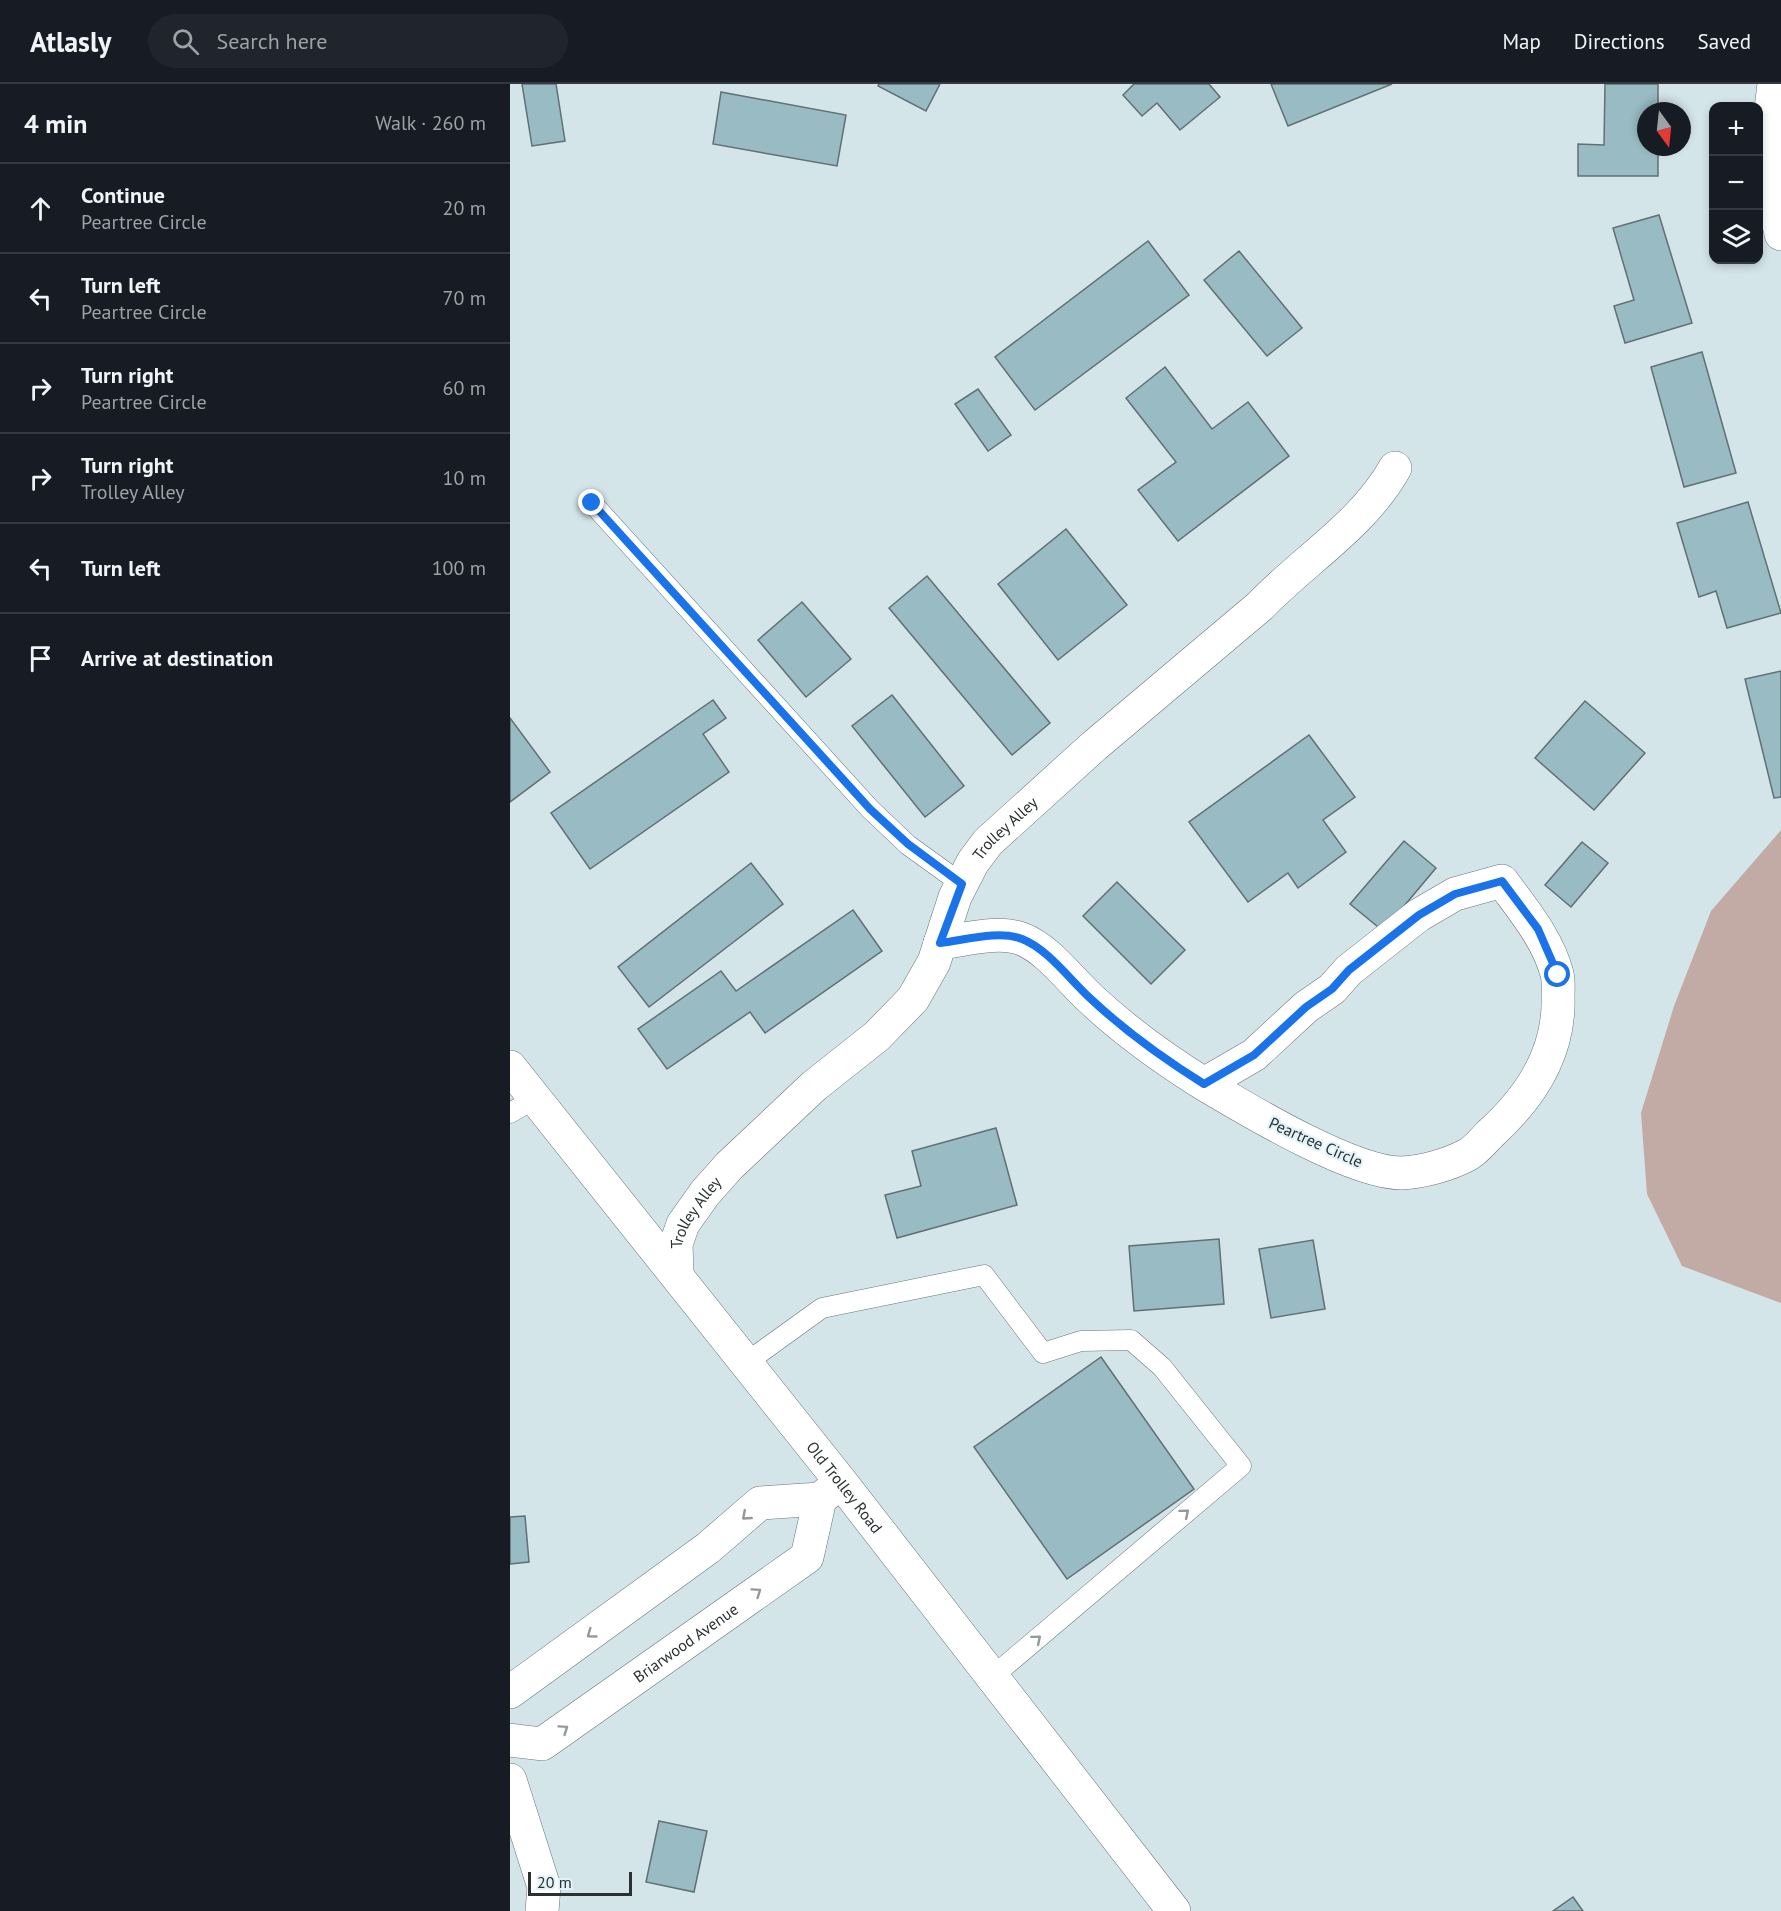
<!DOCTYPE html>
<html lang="en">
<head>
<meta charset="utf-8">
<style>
  :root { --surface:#171b24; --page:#20242c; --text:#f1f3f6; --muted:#9ea1a6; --line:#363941 }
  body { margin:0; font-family:"PT Sans",sans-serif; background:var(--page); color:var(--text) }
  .controls { position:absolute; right:18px; top:18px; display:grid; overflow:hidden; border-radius:12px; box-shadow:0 3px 9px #0003 }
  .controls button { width:54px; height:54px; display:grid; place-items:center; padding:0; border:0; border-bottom:2px solid var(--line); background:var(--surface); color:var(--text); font:30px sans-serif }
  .compass { position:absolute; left:1127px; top:18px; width:54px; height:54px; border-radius:50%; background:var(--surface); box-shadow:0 3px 9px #0003; rotate:165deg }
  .scale { position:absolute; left:18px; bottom:15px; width:104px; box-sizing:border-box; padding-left:6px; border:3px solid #2b3133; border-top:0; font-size:16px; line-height:21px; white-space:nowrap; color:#2b3133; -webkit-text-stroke:4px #e1f3f8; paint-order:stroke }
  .stop { position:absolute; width:18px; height:18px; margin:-14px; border:4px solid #1a73e8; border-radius:50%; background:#fff }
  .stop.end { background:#1a73e8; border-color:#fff; box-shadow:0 2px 6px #0008 }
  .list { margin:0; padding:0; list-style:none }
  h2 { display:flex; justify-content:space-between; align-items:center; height:78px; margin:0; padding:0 24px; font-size:26px }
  h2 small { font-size:20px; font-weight:400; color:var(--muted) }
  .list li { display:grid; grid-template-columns:39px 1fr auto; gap:18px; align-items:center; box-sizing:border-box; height:90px; padding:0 24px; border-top:2px solid var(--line) }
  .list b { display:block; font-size:22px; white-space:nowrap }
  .list p { margin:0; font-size:20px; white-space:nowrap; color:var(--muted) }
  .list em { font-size:20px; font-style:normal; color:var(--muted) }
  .icon { flex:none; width:33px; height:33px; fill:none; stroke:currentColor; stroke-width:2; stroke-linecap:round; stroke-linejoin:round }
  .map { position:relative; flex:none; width:1271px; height:1827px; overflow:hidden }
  header { display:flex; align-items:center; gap:36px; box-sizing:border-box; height:84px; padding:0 30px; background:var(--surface); border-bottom:2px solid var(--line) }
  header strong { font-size:28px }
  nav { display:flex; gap:33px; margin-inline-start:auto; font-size:21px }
  .search { width:420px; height:54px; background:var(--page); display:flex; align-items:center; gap:15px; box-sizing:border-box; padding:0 21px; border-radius:33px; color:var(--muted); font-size:22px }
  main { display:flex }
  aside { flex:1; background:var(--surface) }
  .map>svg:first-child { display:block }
</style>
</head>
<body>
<header>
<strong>Atlasly</strong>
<div class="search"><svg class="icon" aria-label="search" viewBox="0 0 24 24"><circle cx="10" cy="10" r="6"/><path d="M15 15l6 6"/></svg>Search here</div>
<nav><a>Map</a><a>Directions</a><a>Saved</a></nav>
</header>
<main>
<aside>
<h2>4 min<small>Walk · 260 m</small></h2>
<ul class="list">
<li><svg class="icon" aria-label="ahead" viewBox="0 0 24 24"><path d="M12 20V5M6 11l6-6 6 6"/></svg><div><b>Continue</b><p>Peartree Circle</p></div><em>20 m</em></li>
<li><svg class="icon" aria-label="left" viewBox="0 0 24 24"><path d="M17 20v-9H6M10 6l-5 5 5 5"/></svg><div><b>Turn left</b><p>Peartree Circle</p></div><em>70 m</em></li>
<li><svg class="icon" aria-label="right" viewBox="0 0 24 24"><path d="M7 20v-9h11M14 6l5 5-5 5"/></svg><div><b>Turn right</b><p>Peartree Circle</p></div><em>60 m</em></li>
<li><svg class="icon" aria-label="right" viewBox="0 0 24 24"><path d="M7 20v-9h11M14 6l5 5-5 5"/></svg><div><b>Turn right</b><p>Trolley Alley</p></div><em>10 m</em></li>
<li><svg class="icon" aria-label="left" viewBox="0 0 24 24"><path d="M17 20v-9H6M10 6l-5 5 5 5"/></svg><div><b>Turn left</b></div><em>100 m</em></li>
<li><svg class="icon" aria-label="arrive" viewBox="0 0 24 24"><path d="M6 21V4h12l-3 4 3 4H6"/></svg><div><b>Arrive at destination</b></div></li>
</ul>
</aside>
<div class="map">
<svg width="1271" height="1827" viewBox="0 0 1271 1827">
  <rect width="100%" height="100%" fill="#d4e5ea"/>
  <!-- green -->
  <path fill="#c2aba5" d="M 1271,746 L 1271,1219 L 1172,1182 L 1137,1110 L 1131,1029 L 1164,922 L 1201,827 Z"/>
  <!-- building -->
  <g fill="#98bbc4" stroke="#607074" stroke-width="1.5">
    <path d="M 12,0 L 46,0 L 55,57 L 22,62 Z"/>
    <path d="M 369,0 L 430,0 L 416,27 L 368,2 Z"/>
    <path d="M 624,0 L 699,0 L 710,13 L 670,46 L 647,19 L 632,32 L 613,11 Z"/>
    <path d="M 761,0 L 882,0 L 778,42 Z"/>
    <path d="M 1095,0 L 1148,0 L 1148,27 L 1136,27 L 1136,63 L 1148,63 L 1148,92 L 1068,92 L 1068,60 L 1094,61 Z"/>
    <path d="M 211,8 L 336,31 L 327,82 L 203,60 Z"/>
    <path d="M 1149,131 L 1182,239 L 1115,259 L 1104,222 L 1124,216 L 1103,144 Z"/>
    <path d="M 638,157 L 679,211 L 525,326 L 485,273 Z"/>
    <path d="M 729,167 L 792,244 L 757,272 L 694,196 Z"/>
    <path d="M 1192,268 L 1226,389 L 1174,403 L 1141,283 Z"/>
    <path d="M 655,283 L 702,345 L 738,318 L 779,372 L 668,457 L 628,406 L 666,378 L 616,314 Z"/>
    <path d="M 468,305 L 501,351 L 478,367 L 445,320 Z"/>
    <path d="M 1238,418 L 1271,529 L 1217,544 L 1206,507 L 1189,513 L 1167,439 Z"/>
    <path d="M 556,445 L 617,521 L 548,576 L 488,500 Z"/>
    <path d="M 417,492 L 540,639 L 502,671 L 379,524 Z"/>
    <path d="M 292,518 L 341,575 L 296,613 L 248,556 Z"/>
    <path d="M 1271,587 L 1271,713 L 1264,714 L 1235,595 Z"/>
    <path d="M 382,611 L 454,702 L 415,733 L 342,642 Z"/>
    <path d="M 203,616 L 216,634 L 193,650 L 219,688 L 80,785 L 41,729 Z"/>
    <path d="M 1075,617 L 1135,669 L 1084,726 L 1025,674 Z"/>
    <path d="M 0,634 L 40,688 L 0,718 Z"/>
    <path d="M 799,651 L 845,713 L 813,736 L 836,768 L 788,804 L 778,789 L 738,818 L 679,738 Z"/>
    <path d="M 894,757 L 926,784 L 873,847 L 840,820 Z"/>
    <path d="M 1072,758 L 1098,779 L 1061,823 L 1035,801 Z"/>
    <path d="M 241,779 L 273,820 L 139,923 L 108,883 Z"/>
    <path d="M 607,798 L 675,866 L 641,900 L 573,832 Z"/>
    <path d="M 343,826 L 372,867 L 255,949 L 240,928 L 157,985 L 128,945 L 211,887 L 226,907 Z"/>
    <path d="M 486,1044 L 507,1121 L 387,1154 L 375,1111 L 411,1102 L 402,1067 Z"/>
    <path d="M 709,1155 L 714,1220 L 624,1227 L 619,1162 Z"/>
    <path d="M 803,1156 L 815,1225 L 761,1234 L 749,1165 Z"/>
    <path d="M 591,1273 L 684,1405 L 557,1495 L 464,1363 Z"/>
    <path d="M 15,1432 L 19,1478 L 0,1480 L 0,1433 Z"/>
    <path d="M 149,1737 L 197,1747 L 184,1808 L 136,1798 Z"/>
    <path d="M 1063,1813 L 1073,1827 L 1043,1827 Z"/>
  </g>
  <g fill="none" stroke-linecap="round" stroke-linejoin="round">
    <!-- service casing -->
    <g stroke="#67777b" stroke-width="21">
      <g id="service">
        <path d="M 82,419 L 360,725 L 398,761 L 452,800"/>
        <path d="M 0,1029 L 24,1015"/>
        <path d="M 237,1278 L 312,1224 L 474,1191 L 533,1269 L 571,1257 L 621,1256 L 652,1283 L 731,1382 L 482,1593"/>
      </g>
    </g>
    <!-- minor casing -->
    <g stroke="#67777b" stroke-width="34">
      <g id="minor">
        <path d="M 1264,0 L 1255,76 L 1271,150"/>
        <path d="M 430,859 C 455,856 489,846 512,855 C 538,865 560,896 581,915 C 615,947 654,975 694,1000 L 744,971 L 796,923 L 822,905 L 839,886 L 909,831 L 945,810 L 992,797 C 1013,826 1038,855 1047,890 C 1049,897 1048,906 1048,913 C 1050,968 1020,1014 980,1050 C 973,1057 965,1067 957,1071 C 938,1081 913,1088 891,1089 C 842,1089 738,1026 694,1000"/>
        <path id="s1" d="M 167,1189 L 166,1160 L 173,1140 L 195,1109 L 219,1082 L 304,1002 L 367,952 L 403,915 L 424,878 L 445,813 L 463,778 L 478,758 L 584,662 L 750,522 C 794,476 853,441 885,384"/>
        <path d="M 0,1608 L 198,1464 L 250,1419 L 310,1415 L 326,1402"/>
        <path id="s2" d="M 0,1656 L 32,1660 L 297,1473 L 310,1415"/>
        <path d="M 0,1696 L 34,1803 L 32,1827"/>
      </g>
    </g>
    <!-- primary casing -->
    <g stroke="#67777b" stroke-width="34">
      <g id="primary">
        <path id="s3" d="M 0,983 L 331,1398 L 664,1827"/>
      </g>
    </g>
    <!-- service -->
    <use href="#service" stroke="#fff" stroke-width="20"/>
    <!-- minor -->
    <use href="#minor" stroke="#fff" stroke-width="33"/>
    <!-- primary -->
    <use href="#primary" stroke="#fff" stroke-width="33"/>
  </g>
  <!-- one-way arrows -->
  <defs><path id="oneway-chevron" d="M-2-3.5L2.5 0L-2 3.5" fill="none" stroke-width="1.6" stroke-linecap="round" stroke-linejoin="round" transform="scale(1.5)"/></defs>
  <g stroke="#959899">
    <use href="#oneway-chevron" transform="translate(675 1429) rotate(-40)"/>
    <use href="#oneway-chevron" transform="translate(236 1432) rotate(139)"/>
    <use href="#oneway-chevron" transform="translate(247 1508) rotate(-35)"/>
    <use href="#oneway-chevron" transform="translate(81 1550) rotate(144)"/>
    <use href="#oneway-chevron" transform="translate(527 1555) rotate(-40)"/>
    <use href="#oneway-chevron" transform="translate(54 1645) rotate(-35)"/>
  </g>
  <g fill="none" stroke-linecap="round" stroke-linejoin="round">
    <!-- route -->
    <path stroke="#1a73e8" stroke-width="8" d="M 82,419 L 360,725 L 398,760 L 452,800 L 430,859 C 455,856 489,846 512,855 C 538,865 560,896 581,915 C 615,947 654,975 694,1000 L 744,971 L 796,923 L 822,905 L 839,886 L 909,831 L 945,810 L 992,797 L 1028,845 L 1048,891"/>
  </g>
  <g text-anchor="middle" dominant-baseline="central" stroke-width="4.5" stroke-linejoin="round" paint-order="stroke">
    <!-- street labels -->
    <g font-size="16" fill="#2b3133" stroke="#e1f3f8">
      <text stroke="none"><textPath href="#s1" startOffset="570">Trolley Alley</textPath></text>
      <text transform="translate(806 1058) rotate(24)">Peartree Circle</text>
      <text stroke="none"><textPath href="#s1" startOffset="66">Trolley Alley</textPath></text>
      <text stroke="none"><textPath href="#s3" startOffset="537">Old Trolley Road</textPath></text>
      <text stroke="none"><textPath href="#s2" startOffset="208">Briarwood Avenue</textPath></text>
    </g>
  </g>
</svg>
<div class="controls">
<button>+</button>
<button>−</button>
<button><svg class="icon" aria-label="layers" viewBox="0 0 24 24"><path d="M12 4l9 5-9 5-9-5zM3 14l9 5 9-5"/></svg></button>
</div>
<svg class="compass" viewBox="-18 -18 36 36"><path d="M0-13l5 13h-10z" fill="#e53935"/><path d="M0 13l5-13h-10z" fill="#9ea1a6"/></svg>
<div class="scale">20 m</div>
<div class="stop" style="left:1048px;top:891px"></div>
<div class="stop end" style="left:82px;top:419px"></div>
</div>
</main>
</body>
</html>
